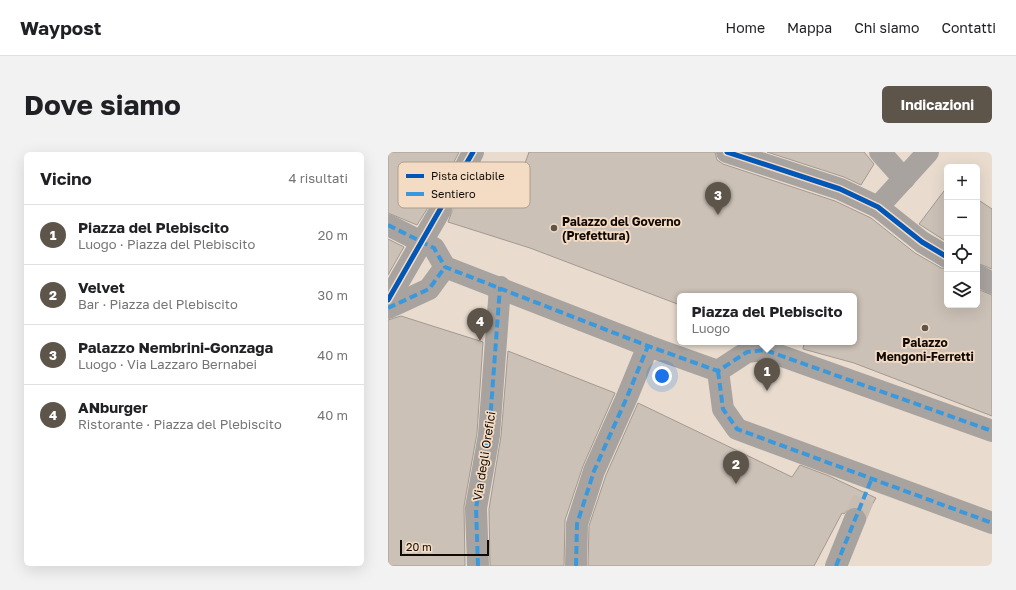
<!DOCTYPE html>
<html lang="it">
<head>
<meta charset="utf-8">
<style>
  :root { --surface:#fff; --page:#f2f2f2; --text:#202124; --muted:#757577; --line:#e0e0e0; --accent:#5d544a }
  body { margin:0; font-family:"Golos Text",sans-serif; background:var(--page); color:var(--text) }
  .controls { position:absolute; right:12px; top:12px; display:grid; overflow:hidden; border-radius:6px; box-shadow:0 4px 16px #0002 }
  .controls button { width:36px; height:36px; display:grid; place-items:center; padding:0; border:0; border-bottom:1px solid var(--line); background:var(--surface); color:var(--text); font:20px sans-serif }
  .scale { position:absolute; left:12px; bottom:10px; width:89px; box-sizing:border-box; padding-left:4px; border:2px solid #110a03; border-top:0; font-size:11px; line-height:14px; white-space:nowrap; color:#110a03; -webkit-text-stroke:3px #f4dcc4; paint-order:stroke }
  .you { position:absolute; left:274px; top:224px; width:14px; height:14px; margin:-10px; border:3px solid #fff; border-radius:50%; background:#1a73e8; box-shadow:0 0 0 6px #1a73e833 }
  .badge { display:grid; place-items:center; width:26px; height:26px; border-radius:50%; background:var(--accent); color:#fff; font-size:13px; font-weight:700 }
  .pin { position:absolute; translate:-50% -33px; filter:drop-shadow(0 1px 2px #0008) }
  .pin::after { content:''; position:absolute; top:21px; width:14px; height:12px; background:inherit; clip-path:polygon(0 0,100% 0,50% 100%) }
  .popup { position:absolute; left:289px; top:141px; width:180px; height:52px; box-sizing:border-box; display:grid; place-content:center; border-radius:6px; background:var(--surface); filter:drop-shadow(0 1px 3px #0005); font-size:13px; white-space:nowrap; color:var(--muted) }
  .popup b { font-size:15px; color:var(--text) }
  .popup::after { content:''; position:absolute; left:50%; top:100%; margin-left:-8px; border:8px solid transparent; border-top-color:var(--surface) }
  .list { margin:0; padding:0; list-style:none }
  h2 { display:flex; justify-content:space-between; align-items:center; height:52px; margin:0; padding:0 16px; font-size:17px }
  h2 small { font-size:13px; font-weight:400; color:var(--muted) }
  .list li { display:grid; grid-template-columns:26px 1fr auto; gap:12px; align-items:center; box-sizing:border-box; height:60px; padding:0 16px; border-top:1px solid var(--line) }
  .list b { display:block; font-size:15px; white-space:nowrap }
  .list p { margin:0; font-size:13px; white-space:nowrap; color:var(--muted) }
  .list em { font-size:13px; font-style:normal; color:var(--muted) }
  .icon { flex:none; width:22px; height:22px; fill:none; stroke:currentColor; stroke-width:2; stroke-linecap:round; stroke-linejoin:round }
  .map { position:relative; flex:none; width:604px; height:414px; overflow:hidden; border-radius:6px }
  header { display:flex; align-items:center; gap:24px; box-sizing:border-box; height:56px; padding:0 20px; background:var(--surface); border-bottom:1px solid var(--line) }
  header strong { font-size:19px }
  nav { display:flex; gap:22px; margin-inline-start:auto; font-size:14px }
  .intro { display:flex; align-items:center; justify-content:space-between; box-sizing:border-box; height:96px; padding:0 24px }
  h1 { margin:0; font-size:28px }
  .button { padding:10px 18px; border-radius:6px; background:var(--accent); color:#fff; font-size:14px; font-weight:700 }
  main { display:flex; gap:24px; padding:0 24px }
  aside { flex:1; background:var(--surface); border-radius:6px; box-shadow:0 4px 16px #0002 }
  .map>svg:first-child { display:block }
</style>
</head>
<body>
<header>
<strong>Waypost</strong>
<nav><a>Home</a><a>Mappa</a><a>Chi siamo</a><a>Contatti</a></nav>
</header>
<div class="intro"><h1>Dove siamo</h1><a class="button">Indicazioni</a></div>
<main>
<aside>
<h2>Vicino<small>4 risultati</small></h2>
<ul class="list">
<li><span class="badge">1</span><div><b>Piazza del Plebiscito</b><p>Luogo · Piazza del Plebiscito</p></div><em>20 m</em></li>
<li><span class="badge">2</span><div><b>Velvet</b><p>Bar · Piazza del Plebiscito</p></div><em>30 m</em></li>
<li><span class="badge">3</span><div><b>Palazzo Nembrini-Gonzaga</b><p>Luogo · Via Lazzaro Bernabei</p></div><em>40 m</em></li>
<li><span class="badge">4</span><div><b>ANburger</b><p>Ristorante · Piazza del Plebiscito</p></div><em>40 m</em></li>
</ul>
</aside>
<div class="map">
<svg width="604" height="414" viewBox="0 0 604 414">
  <rect width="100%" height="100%" fill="#e9dccf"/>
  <!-- building -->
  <g fill="#cbc1b7" stroke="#a39990">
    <path d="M 0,0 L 71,0 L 63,16 L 64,27 L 69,31 L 75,32 L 82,31 L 87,24 L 128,37 L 141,0 L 327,0 L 329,8 L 335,12 L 447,49 L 483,66 L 527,101 L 553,116 L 559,117 L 559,153 L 589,153 L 589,137 L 604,143 L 604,264 L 466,211 L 415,197 L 416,190 L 466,190 L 466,144 L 292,144 L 292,153 L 142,96 L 60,70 L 65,57 L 64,50 L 59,46 L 53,45 L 46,46 L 29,73 L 0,61 Z"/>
    <path d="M 379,0 L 476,0 L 486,12 L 473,33 L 456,25 Z"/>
    <path d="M 559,35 L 559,90 L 531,72 Z"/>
    <path d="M 589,47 L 604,57 L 604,117 L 589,111 Z"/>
    <path d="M 0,87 L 16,95 L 0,123 Z"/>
    <path d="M 13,164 L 95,190 L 89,281 L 76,354 L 77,414 L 0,414 L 0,168 Z"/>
    <path d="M 120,199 L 227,241 L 195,314 L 177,368 L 176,414 L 102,414 L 101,357 L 113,284 Z"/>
    <path d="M 250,251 L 404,325 L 412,313 L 441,324 L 488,346 L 478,363 L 472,356 L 466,355 L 460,357 L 456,362 L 454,361 L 426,414 L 200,414 L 201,374 L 218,323 Z"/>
  </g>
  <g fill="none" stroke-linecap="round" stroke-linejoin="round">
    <!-- pedestrian-tunnel -->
    <path stroke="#c9bcb0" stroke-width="22" stroke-dasharray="22 11" stroke-linecap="butt" d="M 467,367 L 478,341"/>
    <!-- minor-tunnel -->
    <path stroke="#c9bcb0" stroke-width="22" stroke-dasharray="22 11" stroke-linecap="butt" d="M 53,57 L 75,20"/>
    <!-- pedestrian -->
    <g stroke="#a8a39f" stroke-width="22">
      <path d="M 0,73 L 46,96 L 57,115 L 260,194 L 330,219 L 359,200 L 377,198 L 604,279"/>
      <path d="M 0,156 L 41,137 L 57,115"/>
      <path d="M 330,219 L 335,257 L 349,277 L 604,371"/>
      <path d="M 90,414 L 88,356 L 101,283 L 112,135"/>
      <path d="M 188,414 L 189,372 L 206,319 L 239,245 L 260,194"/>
      <path d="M 448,414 L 467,367"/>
    </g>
    <!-- minor -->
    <g stroke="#a8a39f" stroke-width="22">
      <path d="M 339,0 L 452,37 L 490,55 L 534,90 L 559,105"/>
      <path d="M 492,0 L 516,27"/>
      <path d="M 75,20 L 85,0"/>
      <path d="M 490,55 L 540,0"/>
      <path d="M 589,123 L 604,131"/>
      <path d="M 0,148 L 53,57"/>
    </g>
    <!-- quiet -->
    <g stroke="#3a99dd" stroke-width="4" stroke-dasharray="8 4" stroke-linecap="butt">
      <path d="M 0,73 L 46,96 L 57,115 L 260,194 L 330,219 L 359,200 L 377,198 L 604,279"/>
      <path d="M 0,156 L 41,137 L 57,115"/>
      <path d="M 330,219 L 335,257 L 349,277 L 604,371"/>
      <path d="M 90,414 L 88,356 L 101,283 L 112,135"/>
      <path d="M 188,414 L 189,372 L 206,319 L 239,245 L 260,194"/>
      <path d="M 448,414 L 484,326"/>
    </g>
    <!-- cycleway casing -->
    <g stroke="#f4dcc4" stroke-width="8">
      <g id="cycleway">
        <path d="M 339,0 L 452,37 L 490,55 L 534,90 L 559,105"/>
        <path d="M 0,148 L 85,0"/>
      </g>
    </g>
    <!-- cycleway -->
    <use href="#cycleway" stroke="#0057b8" stroke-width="5"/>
  </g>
  <!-- markers -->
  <g fill="#5d544a" stroke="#f4dcc4" stroke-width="1.5">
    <circle cx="166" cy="76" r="4"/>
    <circle cx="537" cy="176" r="4"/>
  </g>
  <g text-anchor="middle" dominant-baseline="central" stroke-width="3.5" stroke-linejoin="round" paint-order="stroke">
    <!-- poi labels -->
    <g font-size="12" font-weight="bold" fill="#110a03" stroke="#f4dcc4" text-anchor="start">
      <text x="174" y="69">Palazzo del Governo<tspan x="174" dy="14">(Prefettura)</tspan></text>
      <text x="537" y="190" text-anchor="middle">Palazzo<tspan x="537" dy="14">Mengoni-Ferretti</tspan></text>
    </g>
    <!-- street labels -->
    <g font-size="12" fill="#110a03" stroke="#f4dcc4">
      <text transform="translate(96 304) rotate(-81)">Via degli Orefici</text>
    </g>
  </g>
  <!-- legend -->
  <rect x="10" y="10" width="132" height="46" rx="6" fill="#f4dcc4" stroke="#b09d8a" stroke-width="1"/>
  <rect x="18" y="22" width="18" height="4" fill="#0057b8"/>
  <rect x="18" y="40" width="18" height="4" fill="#3a99dd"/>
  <g font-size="11" fill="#110a03">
    <text x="43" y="28">Pista ciclabile</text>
    <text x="43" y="46">Sentiero</text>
  </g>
</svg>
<div class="controls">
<button>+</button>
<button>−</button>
<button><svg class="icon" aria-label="locate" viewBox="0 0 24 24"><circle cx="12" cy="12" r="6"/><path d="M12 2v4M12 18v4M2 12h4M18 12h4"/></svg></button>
<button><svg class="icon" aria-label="layers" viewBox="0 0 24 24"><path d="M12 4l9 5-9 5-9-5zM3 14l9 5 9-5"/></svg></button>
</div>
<div class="scale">20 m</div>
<div class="you"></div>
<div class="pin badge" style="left:379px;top:239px">1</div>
<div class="popup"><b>Piazza del Plebiscito</b>Luogo</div>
<div class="pin badge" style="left:348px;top:332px">2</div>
<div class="pin badge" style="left:330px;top:63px">3</div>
<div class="pin badge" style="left:92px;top:189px">4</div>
</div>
</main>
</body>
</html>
